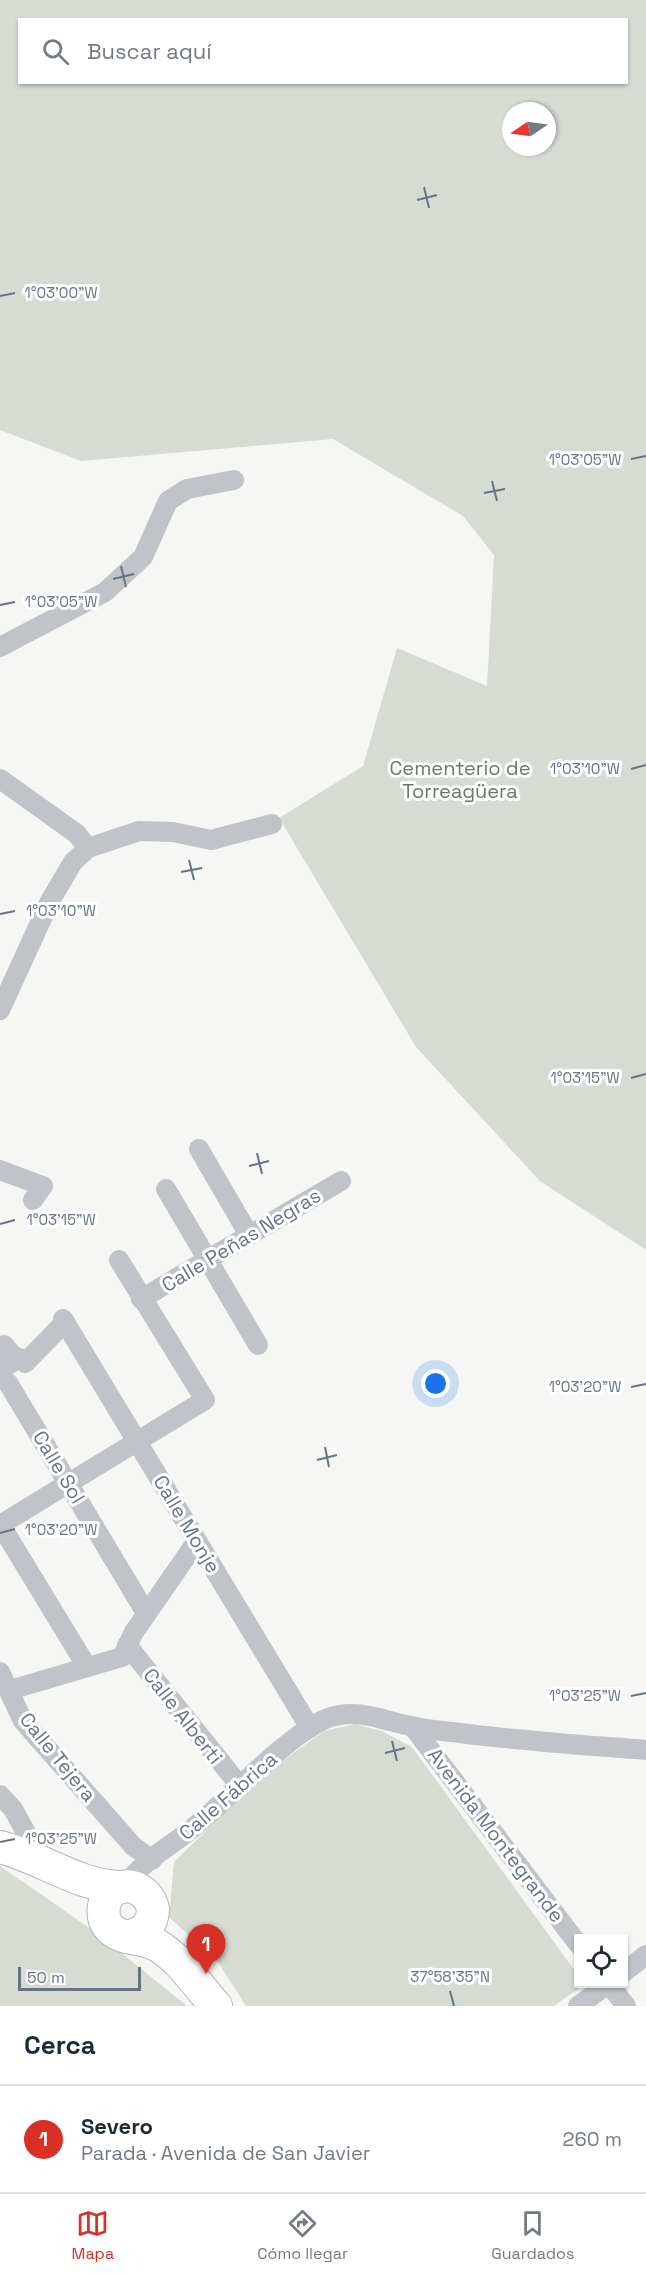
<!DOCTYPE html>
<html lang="es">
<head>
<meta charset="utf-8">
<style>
  :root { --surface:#fff; --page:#f2f2f3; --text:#1f2937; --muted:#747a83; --line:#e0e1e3; --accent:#d93025 }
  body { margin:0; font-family:"Space Grotesk",sans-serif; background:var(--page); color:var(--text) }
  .controls { position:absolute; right:18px; bottom:18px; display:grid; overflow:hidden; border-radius:0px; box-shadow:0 2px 4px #0004 }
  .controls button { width:54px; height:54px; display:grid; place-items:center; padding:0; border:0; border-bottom:2px solid var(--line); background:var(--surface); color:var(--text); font:30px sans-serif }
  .compass { position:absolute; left:502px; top:102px; width:54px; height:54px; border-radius:50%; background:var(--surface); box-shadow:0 2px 4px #0004; rotate:257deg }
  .scale { position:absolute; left:18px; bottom:15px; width:123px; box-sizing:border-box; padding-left:6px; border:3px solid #697482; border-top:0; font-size:16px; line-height:21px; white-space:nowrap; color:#697482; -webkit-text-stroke:4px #fff; paint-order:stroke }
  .you { position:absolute; left:436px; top:1384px; width:21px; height:21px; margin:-15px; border:4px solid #fff; border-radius:50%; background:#1a73e8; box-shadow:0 0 0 9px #1a73e833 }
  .badge { display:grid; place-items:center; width:39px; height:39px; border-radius:50%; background:var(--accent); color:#fff; font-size:20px; font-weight:700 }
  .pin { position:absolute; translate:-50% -50px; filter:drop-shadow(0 2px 3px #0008) }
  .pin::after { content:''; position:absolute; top:32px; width:21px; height:18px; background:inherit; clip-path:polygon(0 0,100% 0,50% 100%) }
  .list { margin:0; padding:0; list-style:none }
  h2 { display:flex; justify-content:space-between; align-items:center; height:78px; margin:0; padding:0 24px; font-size:26px }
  h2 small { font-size:20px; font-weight:400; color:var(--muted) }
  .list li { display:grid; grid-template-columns:39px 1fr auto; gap:18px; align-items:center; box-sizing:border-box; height:108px; padding:0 24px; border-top:2px solid var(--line) }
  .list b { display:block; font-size:22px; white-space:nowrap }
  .list p { margin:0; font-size:20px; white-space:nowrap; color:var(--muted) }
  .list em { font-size:20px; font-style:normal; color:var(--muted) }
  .icon { flex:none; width:33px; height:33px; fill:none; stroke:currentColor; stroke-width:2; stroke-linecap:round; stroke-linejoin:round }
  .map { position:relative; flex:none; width:646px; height:2006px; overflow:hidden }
  .search { position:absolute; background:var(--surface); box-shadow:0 2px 4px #0004; left:18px; right:18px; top:18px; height:66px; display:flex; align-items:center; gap:15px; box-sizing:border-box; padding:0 21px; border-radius:0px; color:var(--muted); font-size:22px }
  .sheet { height:186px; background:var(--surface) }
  nav { display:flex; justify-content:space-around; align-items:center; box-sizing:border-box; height:84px; border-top:2px solid var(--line); background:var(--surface); font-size:16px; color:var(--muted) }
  nav a { display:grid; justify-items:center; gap:3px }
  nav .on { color:var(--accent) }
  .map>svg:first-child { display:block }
</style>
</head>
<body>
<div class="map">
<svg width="646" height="2006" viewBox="0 0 646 2006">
  <rect width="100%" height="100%" fill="#f6f7f4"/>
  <!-- green -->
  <g fill="#d6dbd4" fill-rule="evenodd">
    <path d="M 0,0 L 646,0 L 646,1250 L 540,1181 L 416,1047 L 279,818 L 363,766 L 397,648 L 487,686 L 494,555 L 463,516 L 333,439 L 81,461 L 0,430 ZM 20,20 L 626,20 L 626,82 L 20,82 ZM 511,111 L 547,111 L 547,147 L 511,147 Z"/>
    <path d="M 355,1724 L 382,1731 L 412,1747 L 578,1975 L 578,1984 L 585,1984 L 554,2006 L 246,2006 L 218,1962 L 169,1917 L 174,1862 L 267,1772 L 324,1731 Z"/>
    <path d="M 0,1866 L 98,1934 L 187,2006 L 0,2006 Z"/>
  </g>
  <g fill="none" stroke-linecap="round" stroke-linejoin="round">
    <!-- primary casing -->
    <g stroke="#b2b5b9" stroke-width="34">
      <g id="primary">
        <path d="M 0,1847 C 43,1858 77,1886 121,1887"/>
        <path d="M 129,1936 C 144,1934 153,1924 153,1909 C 149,1888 122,1877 108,1896 C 102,1905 102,1918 108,1926 C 118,1940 140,1937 155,1944 C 179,1957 198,1986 216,2006"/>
      </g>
    </g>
    <!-- street -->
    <g stroke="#c0c3c7" stroke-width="20">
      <path d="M 0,647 L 105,592 L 143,557 L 168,501 L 187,489 L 234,480"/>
      <path d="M 0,779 L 77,834 L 88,848"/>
      <path d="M 0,1010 L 50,901 L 73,862 L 88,848 L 139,831 L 173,832 L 211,840 L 272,824"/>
      <path d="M 199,1149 L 249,1235"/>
      <path d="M 0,1170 L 43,1186 L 33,1200"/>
      <path d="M 166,1189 L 258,1345"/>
      <path d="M 141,1299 L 341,1181"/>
      <path d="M 63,1319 L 310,1728"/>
      <path d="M 0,1347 L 4,1345 L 15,1358 L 2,1365"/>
      <path d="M 0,1370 L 19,1358 L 25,1363 L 65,1322"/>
      <path d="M 8,1383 L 146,1613"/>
      <path d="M 0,1524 L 87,1667"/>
      <path d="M 0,1525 L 205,1400 L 119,1260"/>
      <path d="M 127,1645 L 240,1786"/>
      <path d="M 0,1672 L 23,1721 L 133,1846 L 152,1860"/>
      <path d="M 10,1690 L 122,1657 L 134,1632 L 197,1541"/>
      <path d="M 413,1727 L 578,1944"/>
      <path d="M 0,1795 L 13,1809 L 41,1860"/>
      <path d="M 125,1886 C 145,1857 181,1841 207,1816 C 235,1791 298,1727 331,1717 C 357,1708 385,1721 411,1726 C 427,1730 444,1731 460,1733 C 522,1741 584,1745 646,1750"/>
      <path d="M 624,1972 L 646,1955"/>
      <path d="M 609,1984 L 626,2006"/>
      <path d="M 578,2006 L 608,1984"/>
    </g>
    <!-- primary -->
    <use href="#primary" stroke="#fff" stroke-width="32"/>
  </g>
  <!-- ticks -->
  <path fill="none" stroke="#697482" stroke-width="2" d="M 424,187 L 429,208M 417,200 L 437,195M 0,296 L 15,293M 631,459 L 646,456M 492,481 L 497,501M 484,493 L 505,489M 121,566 L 126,587M 113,579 L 134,574M 0,605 L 15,602M 631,769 L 646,765M 189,860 L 194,880M 181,872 L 202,868M 0,914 L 15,911M 631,1078 L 646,1074M 257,1153 L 262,1174M 249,1166 L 269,1161M 0,1224 L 15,1220M 631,1387 L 646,1384M 325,1447 L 329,1467M 317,1460 L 337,1455M 0,1533 L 15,1529M 631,1696 L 646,1693M 392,1741 L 397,1761M 385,1753 L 405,1748M 0,1842 L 15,1839M 450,1991 L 454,2006"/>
  <g text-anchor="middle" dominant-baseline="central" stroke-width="6" stroke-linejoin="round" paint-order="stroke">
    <!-- park labels -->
    <g font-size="20" fill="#697a67" stroke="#fff">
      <text x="460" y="768">Cementerio de<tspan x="460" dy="23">Torreagüera</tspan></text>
    </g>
    <!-- street labels -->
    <g font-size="20" fill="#697482" stroke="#fff">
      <text transform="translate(241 1240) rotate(-31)">Calle Peñas Negras</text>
      <text transform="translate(59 1467) rotate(59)">Calle Sol</text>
      <text transform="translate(187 1524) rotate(59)">Calle Monje</text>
      <text transform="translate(183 1716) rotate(52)">Calle Alberti</text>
      <text transform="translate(58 1757) rotate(51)">Calle Tejera</text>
      <text transform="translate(228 1796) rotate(-41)">Calle Fábrica</text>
      <text transform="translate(496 1835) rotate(53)">Avenida Montegrande</text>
    </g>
  </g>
  <g font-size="15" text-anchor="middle" fill="#697482" stroke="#fff" stroke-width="6" stroke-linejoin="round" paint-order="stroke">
    <text x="61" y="298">1°03'00"W</text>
    <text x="585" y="465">1°03'05"W</text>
    <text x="61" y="607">1°03'05"W</text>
    <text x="585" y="774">1°03'10"W</text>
    <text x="61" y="916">1°03'10"W</text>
    <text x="585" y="1083">1°03'15"W</text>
    <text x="61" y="1225">1°03'15"W</text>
    <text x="585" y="1392">1°03'20"W</text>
    <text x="61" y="1535">1°03'20"W</text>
    <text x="585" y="1701">1°03'25"W</text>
    <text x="61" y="1844">1°03'25"W</text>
    <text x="450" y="1982">37°58'35"N</text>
  </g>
</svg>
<div class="controls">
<button><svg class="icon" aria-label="locate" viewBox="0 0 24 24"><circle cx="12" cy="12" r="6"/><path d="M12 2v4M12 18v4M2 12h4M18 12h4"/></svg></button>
</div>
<svg class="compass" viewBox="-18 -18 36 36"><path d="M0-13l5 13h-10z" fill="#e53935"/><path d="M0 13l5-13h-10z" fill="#747a83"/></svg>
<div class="scale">50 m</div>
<div class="you"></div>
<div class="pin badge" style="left:206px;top:1974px">1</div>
<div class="search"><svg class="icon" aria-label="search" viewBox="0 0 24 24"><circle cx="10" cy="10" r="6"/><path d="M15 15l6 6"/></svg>Buscar aquí</div>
</div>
<section class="sheet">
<h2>Cerca<small></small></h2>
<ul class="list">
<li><span class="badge">1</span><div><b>Severo</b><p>Parada · Avenida de San Javier</p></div><em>260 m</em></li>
</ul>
</section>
<nav>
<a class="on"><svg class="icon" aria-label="map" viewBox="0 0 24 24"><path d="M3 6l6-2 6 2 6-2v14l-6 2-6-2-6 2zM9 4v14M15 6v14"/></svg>Mapa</a>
<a><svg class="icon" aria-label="directions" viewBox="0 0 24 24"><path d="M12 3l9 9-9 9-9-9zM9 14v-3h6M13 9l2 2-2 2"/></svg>Cómo llegar</a>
<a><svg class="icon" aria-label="saved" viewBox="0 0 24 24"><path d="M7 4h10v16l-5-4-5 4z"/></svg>Guardados</a>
</nav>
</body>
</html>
